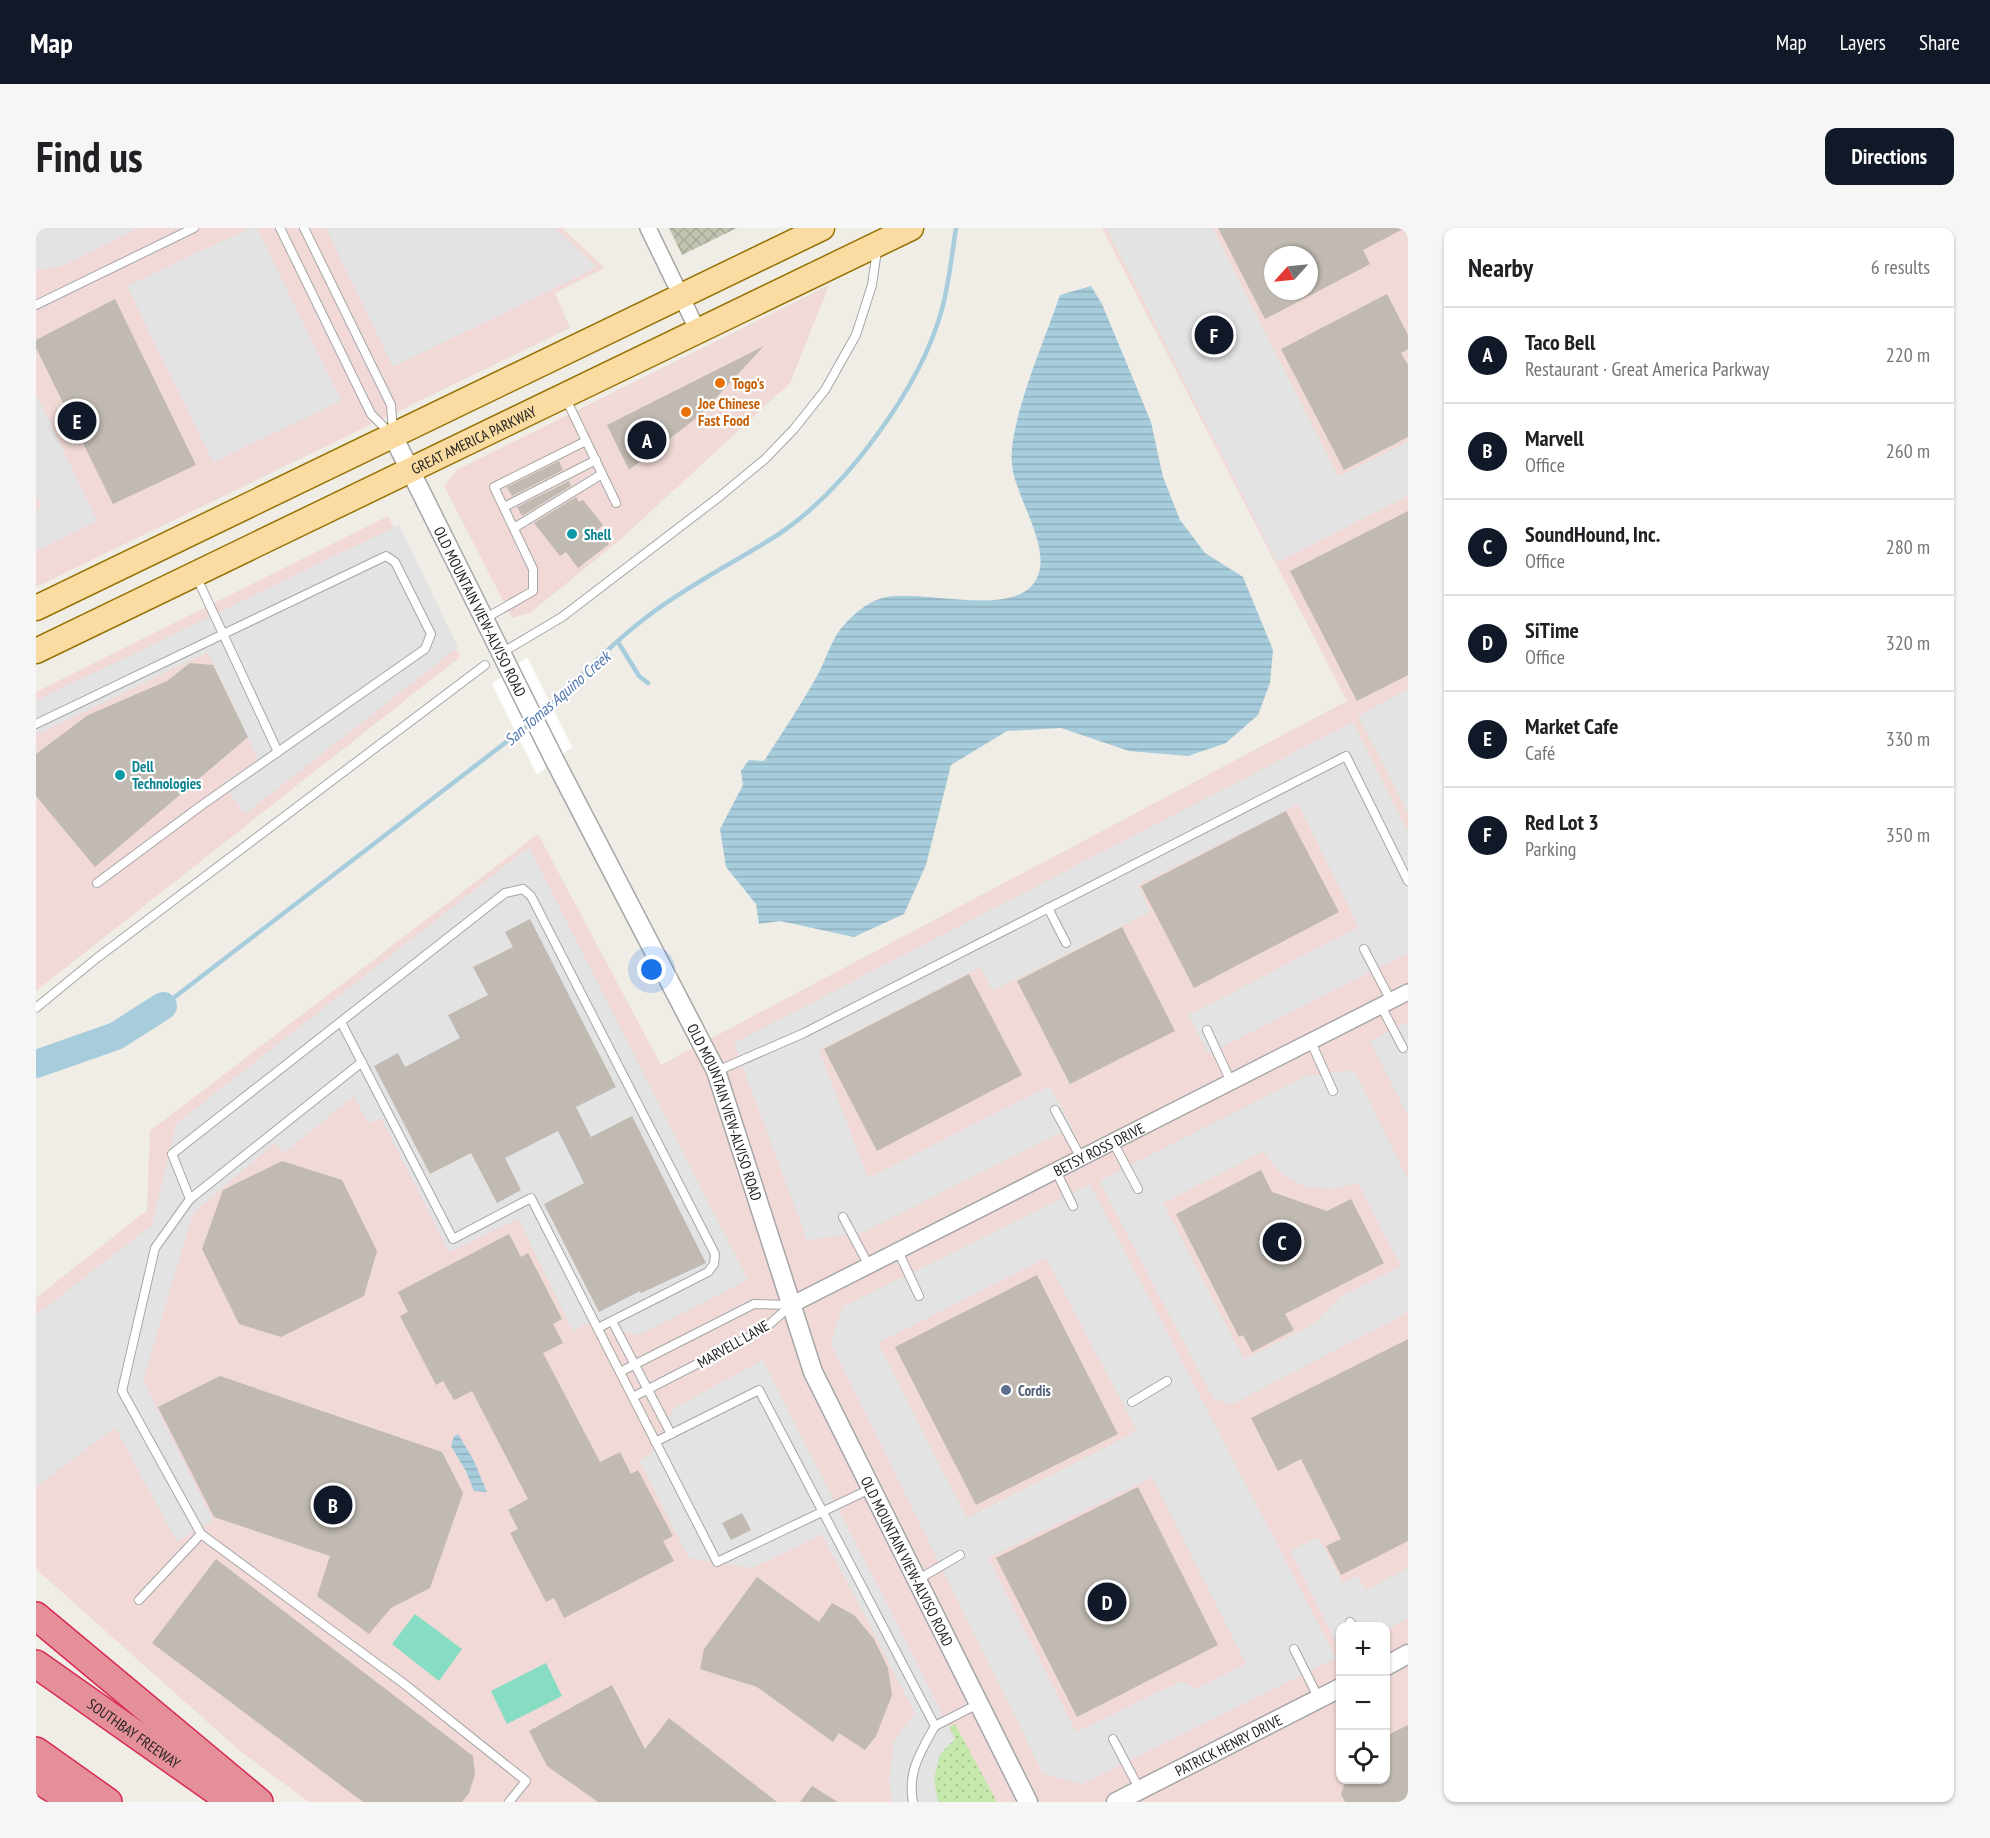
<!DOCTYPE html>
<html lang="en">
<head>
<meta charset="utf-8">
<style>
  :root { --surface:#fff; --page:#f6f6f6; --text:#202124; --muted:#757577; --line:#e0e0e0; --accent:#111827 }
  body { margin:0; font-family:"PT Sans Narrow",sans-serif; background:var(--page); color:var(--text) }
  .controls { position:absolute; right:18px; bottom:18px; display:grid; overflow:hidden; border-radius:12px; box-shadow:0 2px 4px #0004 }
  .controls button { width:54px; height:54px; display:grid; place-items:center; padding:0; border:0; border-bottom:2px solid var(--line); background:var(--surface); color:var(--text); font:30px sans-serif }
  .compass { position:absolute; left:1228px; top:18px; width:54px; height:54px; border-radius:50%; background:var(--surface); box-shadow:0 2px 4px #0004; rotate:243deg }
  .you { position:absolute; left:616px; top:742px; width:21px; height:21px; margin:-15px; border:4px solid #fff; border-radius:50%; background:#1a73e8; box-shadow:0 0 0 9px #1a73e833 }
  .badge { display:grid; place-items:center; width:39px; height:39px; border-radius:50%; background:var(--accent); color:#fff; font-size:20px; font-weight:700 }
  .pin { position:absolute; translate:-50% -50%; border:3px solid #fff; box-shadow:0 2px 6px #0006 }
  .list { margin:0; padding:0; list-style:none }
  h2 { display:flex; justify-content:space-between; align-items:center; height:78px; margin:0; padding:0 24px; font-size:26px }
  h2 small { font-size:20px; font-weight:400; color:var(--muted) }
  .list li { display:grid; grid-template-columns:39px 1fr auto; gap:18px; align-items:center; box-sizing:border-box; height:96px; padding:0 24px; border-top:2px solid var(--line) }
  .list b { display:block; font-size:22px; white-space:nowrap }
  .list p { margin:0; font-size:20px; white-space:nowrap; color:var(--muted) }
  .list em { font-size:20px; font-style:normal; color:var(--muted) }
  .icon { flex:none; width:33px; height:33px; fill:none; stroke:currentColor; stroke-width:2; stroke-linecap:round; stroke-linejoin:round }
  .map { position:relative; flex:none; width:1372px; height:1574px; overflow:hidden; border-radius:12px }
  header { display:flex; align-items:center; gap:36px; box-sizing:border-box; height:84px; padding:0 30px; background:var(--accent); color:#fff }
  header strong { font-size:28px }
  nav { display:flex; gap:33px; margin-inline-start:auto; font-size:21px }
  .intro { display:flex; align-items:center; justify-content:space-between; box-sizing:border-box; height:144px; padding:0 36px }
  h1 { margin:0; font-size:42px }
  .button { padding:15px 27px; border-radius:12px; background:var(--accent); color:#fff; font-size:21px; font-weight:700 }
  main { display:flex; gap:36px; padding:0 36px }
  aside { flex:1; background:var(--surface); border-radius:12px; box-shadow:0 2px 4px #0004 }
  .map>svg:first-child { display:block }
</style>
</head>
<body>
<header>
<strong>Map</strong>
<nav><a>Map</a><a>Layers</a><a>Share</a></nav>
</header>
<div class="intro"><h1>Find us</h1><a class="button">Directions</a></div>
<main>
<div class="map">
<svg width="1372" height="1574" viewBox="0 0 1372 1574">
  <defs>
    <pattern id="construction-cross-hatch" width="8" height="8" patternUnits="userSpaceOnUse" patternTransform="scale(1.5)"><rect width="8" height="8" fill="#c2c4b1"/><path d="M0 0l8 8M0 8l8-8" fill="none" stroke="#a6a898"/></pattern>
    <pattern id="grass-dots" width="8" height="8" patternUnits="userSpaceOnUse" patternTransform="scale(1.5)"><rect width="8" height="8" fill="#c5e8ad"/><path d="M2 2h.1M6 6h.1" fill="none" stroke="#a9c794" stroke-width="1.8" stroke-linecap="round"/></pattern>
    <pattern id="water-rules" width="6" height="5" patternUnits="userSpaceOnUse" patternTransform="scale(1.5)"><rect width="6" height="5" fill="#a7ccdc"/><path d="M0 2.5h6" fill="none" stroke="#8fafbc"/></pattern>
  </defs>
  <rect width="100%" height="100%" fill="#f0ede6"/>
  <!-- commercial -->
  <g fill="#f0d9d6" fill-rule="evenodd">
    <path d="M 0,0 L 526,0 L 569,40 L 519,65 L 534,100 L 0,359 Z"/>
    <path d="M 1066,0 L 1372,0 L 1372,1574 L 273,1574 L 203,1522 L 0,1341 L 0,1070 L 111,982 L 114,903 L 502,606 L 625,837 L 1311,473 ZM 1237,27 L 1273,27 L 1273,63 L 1237,63 ZM 1304,1398 L 1350,1398 L 1350,1552 L 1304,1552 Z"/>
    <path d="M 793,57 L 754,155 L 586,310 L 494,385 L 476,390 L 408,258 L 421,242 Z"/>
    <path d="M 352,288 L 424,429 L 0,763 L 0,464 Z"/>
  </g>
  <!-- construction -->
  <path fill="url(#construction-cross-hatch)" d="M 633,0 L 701,0 L 646,27 Z"/>
  <!-- grass -->
  <path fill="url(#grass-dots)" d="M 919,1496 L 961,1574 L 902,1574 C 896,1562 897,1537 905,1525 C 908,1520 915,1515 919,1511 L 913,1498 Z"/>
  <!-- pitch -->
  <g fill="#86ddc3">
    <path d="M 379,1386 L 426,1421 L 403,1453 L 356,1416 Z"/>
    <path d="M 510,1435 L 526,1468 L 471,1496 L 455,1463 Z"/>
  </g>
  <!-- parking -->
  <g fill="#e3e3e3" fill-rule="evenodd">
    <path d="M 0,0 L 102,0 L 23,39 L 0,42 Z"/>
    <path d="M 214,0 L 221,0 L 305,173 L 177,234 L 91,58 Z"/>
    <path d="M 290,0 L 519,0 L 561,39 L 357,139 Z"/>
    <path d="M 1070,0 L 1177,0 L 1302,248 L 1372,214 L 1372,268 L 1241,334 Z"/>
    <path d="M 0,165 L 61,293 L 0,323 L 0,282 L 6,279 L 0,267 Z"/>
    <path d="M 363,297 L 422,419 L 209,586 L 186,555 L 222,531 L 172,424 L 0,507 L 0,473 Z"/>
    <path d="M 1372,461 L 1372,586 L 1322,488 Z"/>
    <path d="M 1317,494 L 1372,604 L 1372,725 L 1172,826 L 1152,787 L 1323,699 L 1262,576 L 1102,657 L 1115,684 L 957,763 L 944,739 L 783,822 L 832,950 L 1014,858 L 1036,899 L 826,1005 L 771,1012 L 698,815 Z"/>
    <path d="M 493,619 L 712,1052 L 603,1107 L 550,1096 L 537,1103 L 482,991 L 413,1024 L 345,890 L 332,896 L 318,868 L 248,925 L 239,915 L 157,985 L 107,1153 L 177,1292 L 141,1314 L 79,1199 L 0,1259 L 0,1087 L 116,997 L 140,896 Z"/>
    <path d="M 1372,794 L 1372,888 L 1334,813 Z"/>
    <path d="M 1318,842 L 1372,952 L 1372,1084 L 1195,1177 L 1177,1170 L 1063,953 L 1270,848 ZM 1227,924 L 1245,945 L 1269,959 L 1297,961 L 1322,955 L 1365,1038 L 1306,1068 L 1278,1096 L 1208,1131 L 1127,975 Z"/>
    <path d="M 1054,956 L 1300,1430 L 1046,1556 L 1007,1546 L 795,1115 L 806,1079 ZM 1010,1030 L 1101,1203 L 931,1290 L 842,1115 ZM 1116,1249 L 1210,1436 L 1160,1461 L 1146,1453 L 1040,1504 L 952,1330 Z"/>
    <path d="M 727,1132 L 919,1511 L 904,1526 L 898,1551 L 902,1574 L 856,1574 L 853,1552 L 858,1513 L 879,1485 L 786,1306 L 716,1340 L 653,1330 L 603,1233 L 616,1225 L 638,1180 Z"/>
    <path d="M 1282,1309 L 1307,1355 L 1322,1348 L 1329,1362 L 1372,1340 L 1372,1390 L 1350,1402 L 1350,1398 L 1304,1398 L 1304,1421 L 1254,1323 Z"/>
  </g>
  <!-- water -->
  <g fill="url(#water-rules)">
    <path d="M 1055,58 L 1066,76 L 1115,194 L 1127,249 L 1144,292 L 1169,325 L 1207,349 L 1237,422 L 1234,455 L 1222,487 L 1190,515 L 1152,528 L 1093,523 L 1025,500 L 971,503 L 915,537 L 890,637 L 868,686 L 818,709 L 744,693 L 723,696 L 720,676 L 690,639 L 684,601 L 707,557 L 705,543 L 713,532 L 728,533 C 746,505 765,477 781,448 C 789,434 794,416 803,403 C 813,390 829,375 846,370 C 886,359 980,393 1001,350 C 1016,319 979,269 976,237 C 971,197 1010,109 1024,67 Z"/>
    <path d="M 422,1206 L 437,1231 L 451,1264 L 438,1263 L 430,1243 L 415,1218 L 418,1208 Z"/>
  </g>
  <!-- pier -->
  <path fill="#fff" d="M 491,429 L 536,519 L 501,547 L 456,456 Z"/>
  <g fill="none" stroke-linecap="round" stroke-linejoin="round">
    <!-- stream -->
    <g stroke="#a7ccdc" stroke-width="4.5">
      <path d="M 582,414 L 603,448 L 612,455"/>
      <path d="M 501,489 C 539,455 574,416 616,385 C 656,355 701,333 743,306 C 810,261 885,159 906,81 C 913,55 916,26 920,0"/>
      <path d="M 127,778 L 495,495"/>
    </g>
    <!-- river -->
    <path stroke="#a7ccdc" stroke-width="28" d="M 0,836 L 80,808 L 127,778"/>
  </g>
  <!-- building -->
  <g fill="#c0bab2" fill-rule="evenodd">
    <path d="M 1182,0 L 1369,0 L 1327,22 L 1334,36 L 1229,91 ZM 1237,27 L 1273,27 L 1273,63 L 1237,63 Z"/>
    <path d="M 1351,66 L 1372,107 L 1372,121 L 1365,125 L 1372,137 L 1372,209 L 1308,242 L 1245,121 Z"/>
    <path d="M 79,71 L 160,237 L 77,276 L 0,120 L 0,112 Z"/>
    <path d="M 728,118 L 663,188 L 593,242 L 571,197 Z"/>
    <path d="M 523,233 L 527,242 L 476,268 L 471,259 Z"/>
    <path d="M 533,253 L 535,258 L 486,288 L 481,279 Z"/>
    <path d="M 540,269 L 543,274 L 547,272 L 567,297 L 562,301 L 573,316 L 542,340 L 530,324 L 524,328 L 498,295 Z"/>
    <path d="M 1372,283 L 1372,447 L 1321,473 L 1254,343 Z"/>
    <path d="M 154,435 L 177,437 L 212,509 L 59,639 L 0,568 L 0,526 L 52,487 L 131,453 Z"/>
    <path d="M 1250,583 L 1303,684 L 1158,760 L 1105,658 Z"/>
    <path d="M 494,691 L 580,859 L 540,879 L 555,909 L 596,888 L 670,1035 L 605,1065 L 604,1063 L 563,1084 L 508,976 L 548,955 L 522,903 L 469,930 L 485,962 L 461,975 L 435,925 L 394,946 L 338,838 L 362,825 L 369,839 L 424,810 L 412,787 L 452,767 L 437,739 L 477,719 L 469,704 Z"/>
    <path d="M 1086,699 L 1139,803 L 1034,856 L 981,753 Z"/>
    <path d="M 933,746 L 986,847 L 841,923 L 788,821 Z"/>
    <path d="M 246,933 L 306,952 L 341,1023 L 328,1068 L 245,1109 L 203,1096 L 166,1021 L 187,962 Z"/>
    <path d="M 1225,942 L 1236,964 L 1291,983 L 1315,971 L 1348,1035 L 1249,1086 L 1258,1102 L 1216,1124 L 1207,1107 L 1203,1109 L 1140,986 Z"/>
    <path d="M 473,1006 L 485,1029 L 492,1025 L 526,1091 L 517,1096 L 527,1115 L 507,1125 L 564,1234 L 584,1224 L 595,1246 L 602,1242 L 637,1308 L 627,1313 L 638,1333 L 528,1390 L 518,1370 L 510,1374 L 474,1305 L 482,1301 L 472,1282 L 492,1271 L 436,1163 L 418,1172 L 407,1153 L 400,1157 L 364,1088 L 372,1084 L 362,1064 Z"/>
    <path d="M 1001,1047 L 1082,1206 L 940,1277 L 859,1119 Z"/>
    <path d="M 1372,1111 L 1372,1313 L 1305,1347 L 1290,1318 L 1305,1311 L 1265,1231 L 1242,1243 L 1215,1190 Z"/>
    <path d="M 184,1148 L 406,1224 L 427,1265 L 394,1360 L 355,1380 L 333,1406 L 281,1368 L 294,1328 L 178,1289 L 122,1179 Z"/>
    <path d="M 1102,1259 L 1182,1417 L 1041,1489 L 960,1330 Z"/>
    <path d="M 706,1285 L 715,1302 L 695,1312 L 686,1295 Z"/>
    <path d="M 180,1331 L 437,1528 L 439,1546 L 433,1565 L 426,1574 L 327,1574 L 116,1415 Z"/>
    <path d="M 721,1349 L 783,1394 L 796,1375 L 818,1387 L 838,1411 L 852,1440 L 856,1467 L 840,1508 L 829,1522 L 803,1505 L 797,1514 L 721,1459 L 664,1441 L 668,1421 Z"/>
    <path d="M 576,1457 L 609,1521 L 633,1490 L 741,1574 L 562,1574 L 511,1538 L 493,1503 Z"/>
    <path d="M 1372,1497 L 1372,1574 L 1309,1574 L 1305,1566 L 1310,1551 L 1350,1551 L 1350,1508 Z"/>
    <path d="M 776,1558 L 802,1574 L 764,1574 Z"/>
  </g>
  <g fill="none" stroke-linecap="round" stroke-linejoin="round">
    <!-- service casing -->
    <g stroke="#a6a6a6" stroke-width="10">
      <g id="service">
        <path d="M 244,0 L 335,186 L 353,204"/>
        <path d="M 268,0 L 355,177 L 357,203"/>
        <path d="M 0,77 L 158,0"/>
        <path d="M 530,171 L 580,275"/>
        <path d="M 468,279 L 560,232"/>
        <path d="M 478,300 L 566,246"/>
        <path d="M 161,350 L 242,524"/>
        <path d="M 450,390 L 497,363 L 497,341 L 458,259 L 550,213"/>
        <path d="M 467,424 L 526,389 L 683,269 L 729,231 L 758,201 L 789,162 L 820,107 L 836,57 L 841,22"/>
        <path d="M 0,496 L 350,328 L 359,334 L 395,406 L 389,421 L 166,577 L 61,655"/>
        <path d="M 1012,680 L 1030,715"/>
        <path d="M 1328,721 L 1355,773"/>
        <path d="M 1345,778 L 1367,820"/>
        <path d="M 0,780 L 61,730 L 449,437"/>
        <path d="M 305,794 L 417,1011 L 495,970 L 681,1334 L 834,1261"/>
        <path d="M 1171,802 L 1195,854"/>
        <path d="M 1275,814 L 1297,863"/>
        <path d="M 326,834 L 154,971 L 136,926 L 469,665 L 487,661 L 495,668 L 679,1026 L 678,1036 L 672,1044 L 562,1100"/>
        <path d="M 681,843 L 768,805 L 1310,528 L 1372,653"/>
        <path d="M 1019,882 L 1045,930"/>
        <path d="M 1077,914 L 1102,961"/>
        <path d="M 1020,943 L 1037,978"/>
        <path d="M 154,971 L 119,1020 L 86,1163 L 165,1306 L 367,1455 L 490,1553 L 473,1574"/>
        <path d="M 807,989 L 833,1038"/>
        <path d="M 862,1023 L 883,1068"/>
        <path d="M 576,1093 L 635,1206"/>
        <path d="M 584,1144 L 718,1076 L 755,1077"/>
        <path d="M 597,1169 L 727,1102 L 754,1078"/>
        <path d="M 1096,1174 L 1131,1153"/>
        <path d="M 619,1214 L 723,1162 L 899,1498 L 942,1476"/>
        <path d="M 881,1352 L 924,1327"/>
        <path d="M 103,1372 L 165,1306"/>
        <path d="M 1314,1394 L 1317,1398"/>
        <path d="M 1258,1421 L 1282,1469"/>
        <path d="M 1077,1511 L 1104,1562"/>
        <path d="M 877,1574 C 871,1544 885,1523 899,1498"/>
      </g>
    </g>
    <!-- minor casing -->
    <g stroke="#a6a6a6" stroke-width="18">
      <g id="minor">
        <path d="M 612,0 L 662,103"/>
        <path id="s1" d="M 755,1077 L 1372,764"/>
      </g>
    </g>
    <!-- tertiary casing -->
    <g stroke="#a6a6a6" stroke-width="21">
      <g id="tertiary">
        <path id="s2" d="M 357,208 L 519,533 L 680,843 L 777,1144 L 992,1574"/>
        <path d="M 1350,1438 L 1372,1426"/>
        <path id="s3" d="M 1080,1574 L 1304,1460"/>
      </g>
    </g>
    <!-- primary casing -->
    <g stroke="#977304" stroke-width="27">
      <g id="primary">
        <path d="M 0,380 L 786,0"/>
        <path id="s4" d="M 0,423 L 875,0"/>
      </g>
    </g>
    <!-- motorway casing -->
    <g stroke="#d72a56" stroke-width="30">
      <g id="motorway">
        <path d="M 0,1388 L 223,1574"/>
        <path id="s5" d="M 0,1436 L 196,1574"/>
        <path d="M 0,1523 L 72,1574"/>
        <path d="M 0,1550 L 38,1574"/>
      </g>
    </g>
    <!-- service -->
    <use href="#service" stroke="#fff" stroke-width="8"/>
    <!-- minor -->
    <use href="#minor" stroke="#fff" stroke-width="15"/>
    <!-- tertiary -->
    <use href="#tertiary" stroke="#fff" stroke-width="18"/>
    <!-- primary -->
    <use href="#primary" stroke="#fadba1" stroke-width="24"/>
    <!-- motorway -->
    <use href="#motorway" stroke="#e59098" stroke-width="27"/>
  </g>
  <!-- markers -->
  <g fill="#e8710a" stroke="#fff" stroke-width="2">
    <circle cx="684" cy="155" r="6"/>
    <circle cx="650" cy="184" r="6"/>
  </g>
  <g fill="#0f9aa8" stroke="#fff" stroke-width="2">
    <circle cx="536" cy="306" r="6"/>
    <circle cx="84" cy="547" r="6"/>
  </g>
  <circle fill="#5c6f8a" stroke="#fff" stroke-width="2" cx="970" cy="1162" r="6"/>
  <g text-anchor="middle" dominant-baseline="central" stroke-width="4.5" stroke-linejoin="round" paint-order="stroke">
    <!-- food labels -->
    <g font-size="15" font-weight="bold" fill="#c56008" stroke="#fff" text-anchor="start">
      <text x="696" y="155">Togo's</text>
      <text x="662" y="175">Joe Chinese<tspan x="662" dy="17">Fast Food</tspan></text>
    </g>
    <!-- street labels -->
    <g font-size="15" fill="#1f1f1f" stroke="#fff">
      <text stroke="none"><textPath href="#s4" startOffset="486">GREAT AMERICA PARKWAY</textPath></text>
      <text stroke="none"><textPath href="#s2" startOffset="196">OLD MOUNTAIN VIEW-ALVISO ROAD</textPath></text>
      <text stroke="none"><textPath href="#s2" startOffset="754">OLD MOUNTAIN VIEW-ALVISO ROAD</textPath></text>
      <text stroke="none"><textPath href="#s1" startOffset="345">BETSY ROSS DRIVE</textPath></text>
      <text transform="translate(697 1116) rotate(-30)">MARVELL LANE</text>
      <text stroke="none"><textPath href="#s2" startOffset="1240">OLD MOUNTAIN VIEW-ALVISO ROAD</textPath></text>
      <text stroke="none"><textPath href="#s5" startOffset="120">SOUTHBAY FREEWAY</textPath></text>
      <text stroke="none"><textPath href="#s3" startOffset="126">PATRICK HENRY DRIVE</textPath></text>
    </g>
    <!-- culture labels -->
    <g font-size="15" font-weight="bold" fill="#0d838f" stroke="#fff" text-anchor="start">
      <text x="548" y="306">Shell</text>
      <text x="96" y="538">Dell<tspan x="96" dy="17">Technologies</tspan></text>
    </g>
    <!-- service labels -->
    <g font-size="15" font-weight="bold" fill="#4e5e75" stroke="#fff" text-anchor="start">
      <text x="982" y="1162">Cordis</text>
    </g>
    <!-- water labels -->
    <g font-size="16" font-style="italic" fill="#4d75ad" stroke="#fff">
      <text transform="translate(521 470) rotate(-41)">San Tomas Aquino Creek</text>
    </g>
  </g>
</svg>
<div class="controls">
<button>+</button>
<button>−</button>
<button><svg class="icon" aria-label="locate" viewBox="0 0 24 24"><circle cx="12" cy="12" r="6"/><path d="M12 2v4M12 18v4M2 12h4M18 12h4"/></svg></button>
</div>
<svg class="compass" viewBox="-18 -18 36 36"><path d="M0-13l5 13h-10z" fill="#e53935"/><path d="M0 13l5-13h-10z" fill="#757577"/></svg>
<div class="you"></div>
<div class="pin badge" style="left:611px;top:212px">A</div>
<div class="pin badge" style="left:297px;top:1277px">B</div>
<div class="pin badge" style="left:1246px;top:1014px">C</div>
<div class="pin badge" style="left:1071px;top:1374px">D</div>
<div class="pin badge" style="left:41px;top:193px">E</div>
<div class="pin badge" style="left:1178px;top:107px">F</div>
</div>
<aside>
<h2>Nearby<small>6 results</small></h2>
<ul class="list">
<li><span class="badge">A</span><div><b>Taco Bell</b><p>Restaurant · Great America Parkway</p></div><em>220 m</em></li>
<li><span class="badge">B</span><div><b>Marvell</b><p>Office</p></div><em>260 m</em></li>
<li><span class="badge">C</span><div><b>SoundHound, Inc.</b><p>Office</p></div><em>280 m</em></li>
<li><span class="badge">D</span><div><b>SiTime</b><p>Office</p></div><em>320 m</em></li>
<li><span class="badge">E</span><div><b>Market Cafe</b><p>Café</p></div><em>330 m</em></li>
<li><span class="badge">F</span><div><b>Red Lot 3</b><p>Parking</p></div><em>350 m</em></li>
</ul>
</aside>
</main>
</body>
</html>
